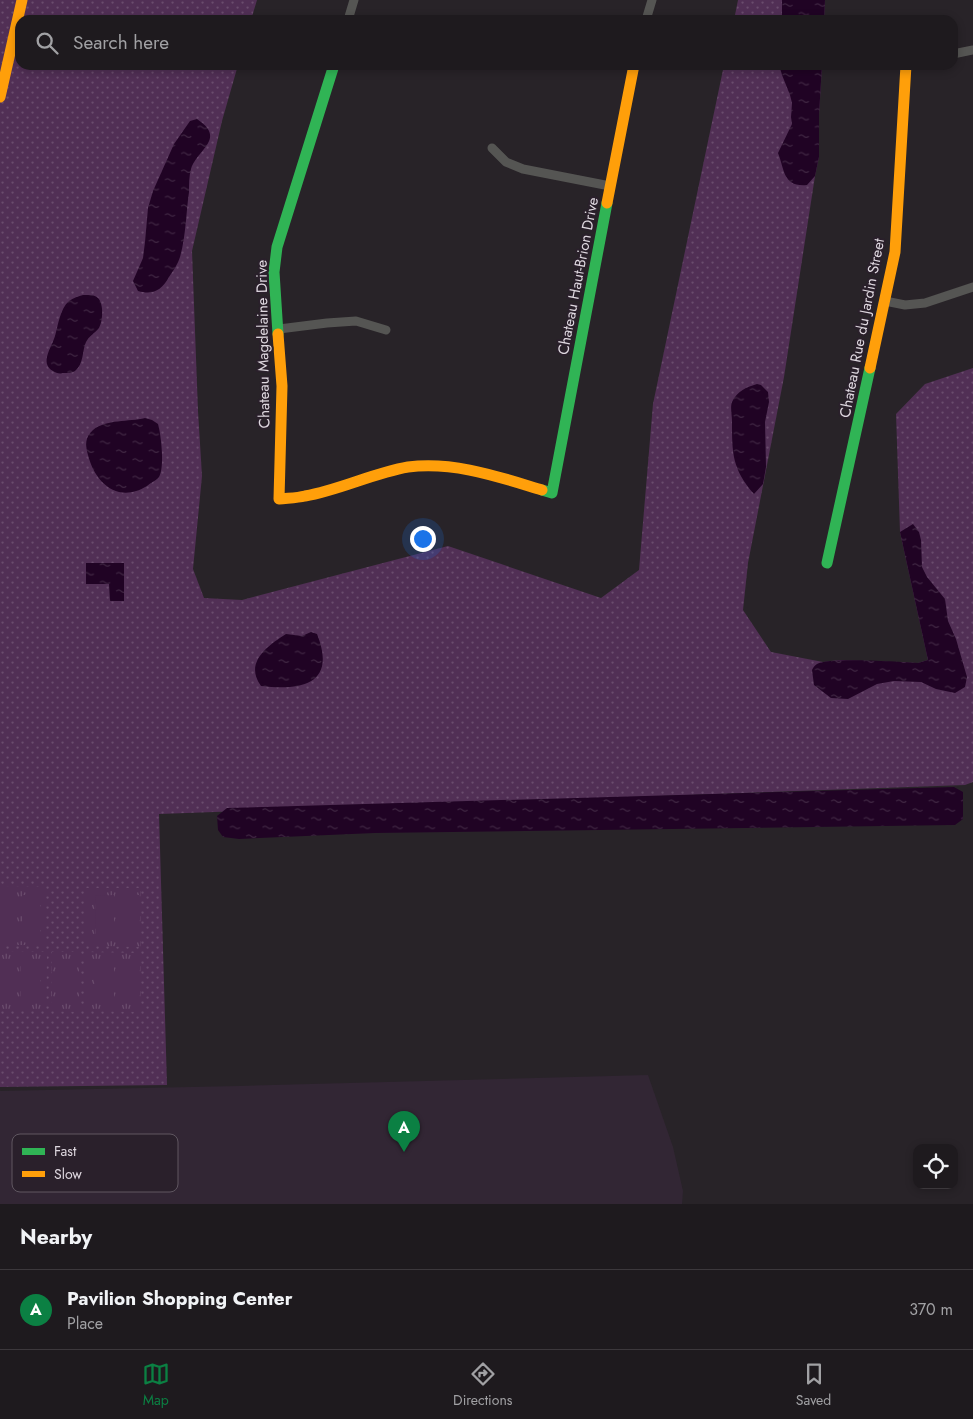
<!DOCTYPE html>
<html lang="en">
<head>
<meta charset="utf-8">
<style>
  :root { --surface:#1e1a1e; --page:#2b272b; --text:#f1f3f6; --muted:#a1a1a4; --line:#3c383c; --accent:#0b8043 }
  body { margin:0; font-family:Jost,sans-serif; background:var(--page); color:var(--text) }
  .controls { position:absolute; right:15px; bottom:15px; display:grid; overflow:hidden; border-radius:10px; box-shadow:0 2px 8px #0003 }
  .controls button { width:45px; height:45px; display:grid; place-items:center; padding:0; border:0; border-bottom:1px solid var(--line); background:var(--surface); color:var(--text); font:25px sans-serif }
  .you { position:absolute; left:422px; top:538px; width:18px; height:18px; margin:-12px; border:4px solid #fff; border-radius:50%; background:#1a73e8; box-shadow:0 0 0 8px #1a73e833 }
  .badge { display:grid; place-items:center; width:32px; height:32px; border-radius:50%; background:var(--accent); color:#fff; font-size:16px; font-weight:700 }
  .pin { position:absolute; translate:-50% -41px; filter:drop-shadow(0 1px 2px #0008) }
  .pin::after { content:''; position:absolute; top:26px; width:18px; height:15px; background:inherit; clip-path:polygon(0 0,100% 0,50% 100%) }
  .list { margin:0; padding:0; list-style:none }
  h2 { display:flex; justify-content:space-between; align-items:center; height:65px; margin:0; padding:0 20px; font-size:21px }
  h2 small { font-size:16px; font-weight:400; color:var(--muted) }
  .list li { display:grid; grid-template-columns:32px 1fr auto; gap:15px; align-items:center; box-sizing:border-box; height:80px; padding:0 20px; border-top:1px solid var(--line) }
  .list b { display:block; font-size:19px; white-space:nowrap }
  .list p { margin:0; font-size:16px; white-space:nowrap; color:var(--muted) }
  .list em { font-size:16px; font-style:normal; color:var(--muted) }
  .icon { flex:none; width:28px; height:28px; fill:none; stroke:currentColor; stroke-width:2; stroke-linecap:round; stroke-linejoin:round }
  .map { position:relative; flex:none; width:973px; height:1204px; overflow:hidden }
  .search { position:absolute; background:var(--surface); box-shadow:0 2px 8px #0003; left:15px; right:15px; top:15px; height:55px; display:flex; align-items:center; gap:12px; box-sizing:border-box; padding:0 18px; border-radius:15px; color:var(--muted); font-size:19px }
  .sheet { height:145px; background:var(--surface) }
  nav { display:flex; justify-content:space-around; align-items:center; box-sizing:border-box; height:70px; border-top:1px solid var(--line); background:var(--surface); font-size:14px; color:var(--muted) }
  nav a { display:grid; justify-items:center; gap:2px }
  nav .on { color:var(--accent) }
  .map>svg:first-child { display:block }
</style>
</head>
<body>
<div class="map">
<svg width="973" height="1204" viewBox="0 0 973 1204">
  <defs>
    <pattern id="grass-dots" width="8" height="8" patternUnits="userSpaceOnUse" patternTransform="scale(1.25)"><rect width="8" height="8" fill="#512f55"/><path d="M2 2h.1M6 6h.1" fill="none" stroke="#6a4c6d" stroke-width="1.8" stroke-linecap="round"/></pattern>
    <pattern id="park-tufts" width="24" height="20" patternUnits="userSpaceOnUse" patternTransform="scale(1.25)"><rect width="24" height="20" fill="#512f55"/><path d="M3 7l-1-3M5 7V3M7 7l1-3M15 17l-1-3M17 17v-4M19 17l1-3" fill="none" stroke="#6a4c6d"/></pattern>
    <pattern id="water-ripples" width="26" height="14" patternUnits="userSpaceOnUse" patternTransform="scale(1.25)"><rect width="26" height="14" fill="#200324"/><path d="M2 4q2-2 4 0t4 0M15 11q2-2 4 0t4 0" fill="none" stroke="#402743"/></pattern>
  </defs>
  <rect width="100%" height="100%" fill="#282328"/>
  <!-- built -->
  <path fill="#322634" d="M 648,1075 L 673,1147 L 683,1191 L 682,1204 L 0,1204 L 0,1091 L 239,1086 Z"/>
  <!-- grass -->
  <g fill="url(#grass-dots)">
    <path d="M 0,0 L 257,0 L 251,20 L 20,20 L 20,65 L 238,65 L 222,121 L 192,251 L 198,411 L 202,476 L 193,569 L 204,598 L 242,600 L 448,546 L 601,598 L 639,570 L 653,404 L 724,65 L 822,65 L 819,115 L 819,157 L 815,176 L 784,377 L 748,563 L 743,610 L 771,652 L 823,662 L 840,660 L 918,663 L 928,660 L 900,532 L 896,414 L 925,384 L 973,368 L 973,782 L 965,785 L 159,814 L 167,1085 L 0,1087 Z"/>
    <path d="M 738,0 L 825,0 L 824,20 L 734,20 Z"/>
  </g>
  <!-- park -->
  <g fill="url(#park-tufts)">
    <path d="M 0,886 L 46,887 L 46,945 L 0,945 Z"/>
    <path d="M 86,888 L 141,888 L 141,947 L 86,946 Z"/>
    <path d="M 0,951 L 47,952 L 46,1010 L 0,1010 Z"/>
    <path d="M 52,952 L 79,952 L 79,1012 L 51,1011 Z"/>
    <path d="M 86,952 L 141,953 L 141,1012 L 86,1011 Z"/>
  </g>
  <!-- pitch -->
  <g fill="#512f55">
    <rect x="0" y="895" width="16" height="40"/>
    <rect x="22" y="895" width="18" height="40"/>
    <path d="M 114,895 L 114,935 L 96,935 L 95,896 Z"/>
    <rect x="120" y="895" width="19" height="40"/>
    <rect x="0" y="961" width="15" height="40"/>
    <rect x="58" y="961" width="19" height="40"/>
    <rect x="21" y="962" width="19" height="39"/>
    <rect x="95" y="962" width="19" height="40"/>
    <rect x="120" y="962" width="19" height="40"/>
  </g>
  <!-- water -->
  <g fill="url(#water-ripples)">
    <path d="M 782,0 L 825,0 L 824,20 L 782,20 Z"/>
    <path d="M 779,65 L 822,65 L 819,115 L 819,157 L 815,176 L 807,185 C 783,187 785,171 778,153 L 792,124 L 791,117 L 792,103 L 790,95 L 782,75 Z"/>
    <path d="M 197,119 C 227,139 197,149 191,169 C 189,176 189,185 189,192 C 186,213 186,236 180,257 C 178,264 173,271 169,277 C 161,291 153,295 138,291 L 133,281 L 143,258 L 145,242 L 148,208 L 153,191 L 174,144 L 190,121 Z"/>
    <path d="M 83,295 C 88,295 94,294 98,298 C 104,304 103,321 99,328 C 95,333 89,336 86,342 C 82,351 84,364 75,371 C 72,373 67,373 64,373 C 59,374 56,373 53,371 C 39,363 52,347 55,336 C 58,325 60,309 69,301 C 73,298 79,296 83,295 Z"/>
    <path d="M 757,384 L 761,385 L 768,392 L 769,402 L 765,422 L 766,467 L 763,484 L 754,494 C 732,469 732,453 732,421 C 732,415 730,407 732,402 C 737,391 747,387 757,384 Z"/>
    <path d="M 145,418 L 152,420 L 158,424 C 161,434 165,468 159,477 C 157,480 150,483 147,486 C 118,504 95,483 88,455 C 85,445 85,437 93,430 C 106,419 129,422 145,418 Z"/>
    <path d="M 913,524 L 919,532 L 921,540 L 922,567 L 927,577 L 945,599 L 948,621 L 956,639 L 967,677 L 965,687 L 955,693 L 936,689 L 921,682 L 894,681 L 877,684 L 848,699 L 831,698 L 814,685 L 812,670 C 813,668 814,666 817,664 C 829,657 900,662 918,663 L 928,660 L 900,532 Z"/>
    <path d="M 86,563 L 124,563 L 124,601 L 110,601 L 109,584 L 86,584 Z"/>
    <path d="M 311,632 L 317,634 C 337,684 302,691 261,686 C 244,663 267,646 286,634 L 302,636 Z"/>
    <path d="M 954,787 L 963,792 L 963,819 L 955,825 L 375,833 L 239,839 L 223,837 L 218,830 L 217,816 L 227,808 Z"/>
  </g>
  <g fill="none" stroke-linecap="round" stroke-linejoin="round">
    <!-- street -->
    <g stroke="#555553" stroke-width="9">
      <path d="M 348,20 L 354,0"/>
      <path d="M 646,20 L 652,0"/>
      <path d="M 953,54 L 973,50"/>
      <path d="M 492,148 L 506,162 L 523,169 L 610,186"/>
      <path d="M 885,301 L 905,305 L 925,303 L 973,287"/>
      <path d="M 279,329 L 327,323 L 356,321 L 386,330"/>
    </g>
    <!-- fast -->
    <g stroke="#30b455" stroke-width="11">
      <path d="M 278,334 L 274,272 L 277,247 L 334,65"/>
      <path d="M 542,490 L 552,493 L 607,203"/>
      <path d="M 827,563 L 870,368"/>
    </g>
    <!-- slow -->
    <g stroke="#ff9f0a" stroke-width="11">
      <path d="M 0,97 L 22,0"/>
      <path d="M 607,203 L 634,65"/>
      <path d="M 278,334 L 282,386 L 279,499 C 288,498 297,498 305,496 C 340,490 373,473 408,467 C 454,461 499,477 542,490"/>
      <path d="M 870,368 L 895,252 L 906,65"/>
    </g>
  </g>
  <g text-anchor="middle" dominant-baseline="central" stroke-width="4" stroke-linejoin="round" paint-order="stroke">
    <!-- street labels -->
    <g font-size="15" fill="#ded7df" stroke="#2a202b">
      <text transform="translate(578 276) rotate(-79)">Chateau Haut-Brion Drive</text>
      <text transform="translate(862 328) rotate(-79)">Chateau Rue du Jardin Street</text>
      <text transform="translate(263 344) rotate(-91)">Chateau Magdelaine Drive</text>
    </g>
  </g>
  <!-- legend -->
  <rect x="12" y="1134" width="166" height="58" rx="8" fill="#2a202b" stroke="#605761" stroke-width="1"/>
  <rect x="22" y="1148" width="23" height="7" fill="#30b455"/>
  <rect x="22" y="1171" width="23" height="6" fill="#ff9f0a"/>
  <g font-size="14" fill="#ded7df">
    <text x="54" y="1156">Fast</text>
    <text x="54" y="1179">Slow</text>
  </g>
</svg>
<div class="controls">
<button><svg class="icon" aria-label="locate" viewBox="0 0 24 24"><circle cx="12" cy="12" r="6"/><path d="M12 2v4M12 18v4M2 12h4M18 12h4"/></svg></button>
</div>
<div class="you"></div>
<div class="pin badge" style="left:404px;top:1152px">A</div>
<div class="search"><svg class="icon" aria-label="search" viewBox="0 0 24 24"><circle cx="10" cy="10" r="6"/><path d="M15 15l6 6"/></svg>Search here</div>
</div>
<section class="sheet">
<h2>Nearby<small></small></h2>
<ul class="list">
<li><span class="badge">A</span><div><b>Pavilion Shopping Center</b><p>Place</p></div><em>370 m</em></li>
</ul>
</section>
<nav>
<a class="on"><svg class="icon" aria-label="map" viewBox="0 0 24 24"><path d="M3 6l6-2 6 2 6-2v14l-6 2-6-2-6 2zM9 4v14M15 6v14"/></svg>Map</a>
<a><svg class="icon" aria-label="directions" viewBox="0 0 24 24"><path d="M12 3l9 9-9 9-9-9zM9 14v-3h6M13 9l2 2-2 2"/></svg>Directions</a>
<a><svg class="icon" aria-label="saved" viewBox="0 0 24 24"><path d="M7 4h10v16l-5-4-5 4z"/></svg>Saved</a>
</nav>
</body>
</html>
